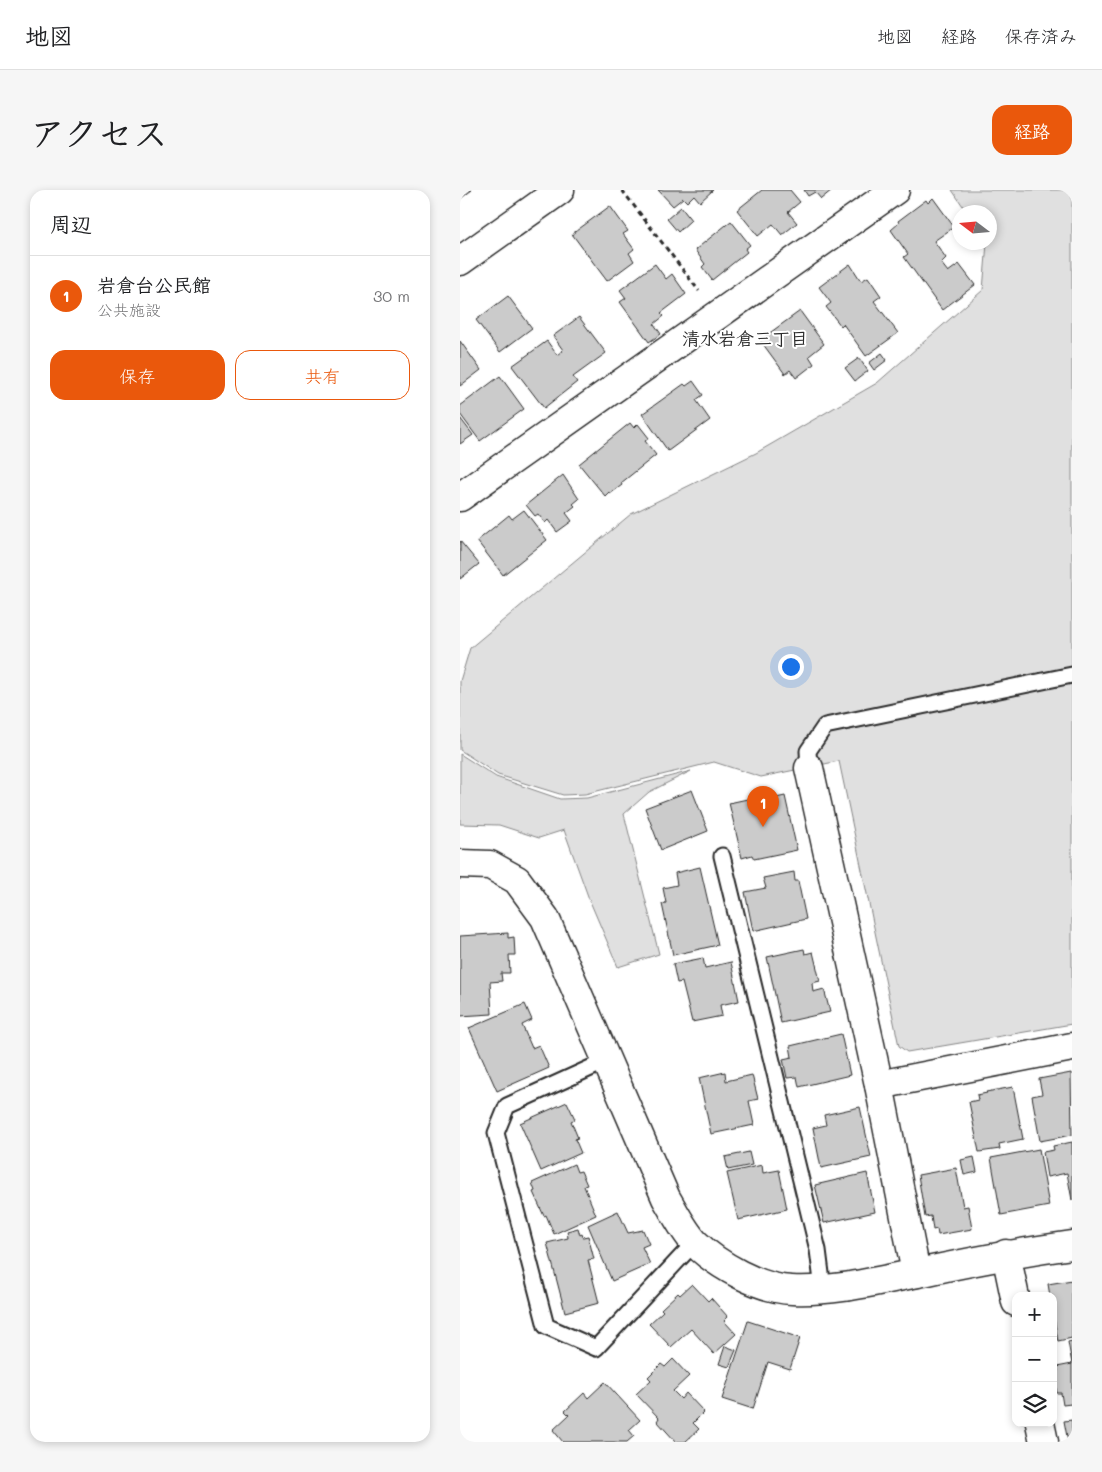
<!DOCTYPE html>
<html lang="ja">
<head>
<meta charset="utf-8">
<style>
  :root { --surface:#fff; --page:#f6f6f6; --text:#202124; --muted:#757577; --line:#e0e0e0; --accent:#ea580c }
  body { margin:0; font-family:Mali,"Klee One",sans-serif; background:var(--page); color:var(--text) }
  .controls { position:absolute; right:15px; bottom:15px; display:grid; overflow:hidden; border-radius:10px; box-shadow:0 2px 8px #0003 }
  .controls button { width:45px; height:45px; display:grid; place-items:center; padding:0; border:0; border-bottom:1px solid var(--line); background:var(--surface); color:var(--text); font:25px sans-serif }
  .compass { position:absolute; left:492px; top:15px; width:45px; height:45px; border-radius:50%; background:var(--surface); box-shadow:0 2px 8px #0003; rotate:286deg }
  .you { position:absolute; left:330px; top:476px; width:18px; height:18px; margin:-12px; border:4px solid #fff; border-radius:50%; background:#1a73e8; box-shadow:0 0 0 8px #1a73e833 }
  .badge { display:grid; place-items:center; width:32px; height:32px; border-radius:50%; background:var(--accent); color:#fff; font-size:16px; font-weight:700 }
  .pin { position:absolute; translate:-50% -41px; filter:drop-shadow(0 1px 2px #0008) }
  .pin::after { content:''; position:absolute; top:26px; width:18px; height:15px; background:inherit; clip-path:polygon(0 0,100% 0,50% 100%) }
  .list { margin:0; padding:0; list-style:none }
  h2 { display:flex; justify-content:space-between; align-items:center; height:65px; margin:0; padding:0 20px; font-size:21px }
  h2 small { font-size:16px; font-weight:400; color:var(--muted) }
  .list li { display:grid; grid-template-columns:32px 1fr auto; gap:15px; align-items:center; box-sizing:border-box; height:80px; padding:0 20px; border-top:1px solid var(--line) }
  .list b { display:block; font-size:19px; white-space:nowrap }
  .list p { margin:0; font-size:16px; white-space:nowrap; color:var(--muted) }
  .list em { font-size:16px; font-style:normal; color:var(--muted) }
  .actions { display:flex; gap:10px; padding:15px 20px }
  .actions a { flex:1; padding:11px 0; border:1px solid var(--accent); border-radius:15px; text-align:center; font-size:18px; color:var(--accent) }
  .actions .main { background:var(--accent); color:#fff }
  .icon { flex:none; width:28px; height:28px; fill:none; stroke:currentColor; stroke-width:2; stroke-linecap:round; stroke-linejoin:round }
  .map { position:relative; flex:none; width:612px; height:1252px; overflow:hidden; border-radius:15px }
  header { display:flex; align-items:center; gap:30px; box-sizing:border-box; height:70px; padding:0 25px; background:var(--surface); border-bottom:1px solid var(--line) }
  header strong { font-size:24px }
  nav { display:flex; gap:28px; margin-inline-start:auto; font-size:18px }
  .intro { display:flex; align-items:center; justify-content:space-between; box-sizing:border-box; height:120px; padding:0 30px }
  h1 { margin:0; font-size:35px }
  .button { padding:12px 22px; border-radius:15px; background:var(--accent); color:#fff; font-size:18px; font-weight:700 }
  main { display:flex; gap:30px; padding:0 30px }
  aside { flex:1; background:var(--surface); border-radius:15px; box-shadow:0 2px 8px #0003 }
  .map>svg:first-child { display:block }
</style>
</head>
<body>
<header>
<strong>地図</strong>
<nav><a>地図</a><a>経路</a><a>保存済み</a></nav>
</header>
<div class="intro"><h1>アクセス</h1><a class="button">経路</a></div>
<main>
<aside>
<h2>周辺<small></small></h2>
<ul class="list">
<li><span class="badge">1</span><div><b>岩倉台公民館</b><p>公共施設</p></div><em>30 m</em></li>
</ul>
<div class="actions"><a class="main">保存</a><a>共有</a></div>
</aside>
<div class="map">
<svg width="612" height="1252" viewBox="0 0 612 1252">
  <rect width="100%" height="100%" fill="#fff"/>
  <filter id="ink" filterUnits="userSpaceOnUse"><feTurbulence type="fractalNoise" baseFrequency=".02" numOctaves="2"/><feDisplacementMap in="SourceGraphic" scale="10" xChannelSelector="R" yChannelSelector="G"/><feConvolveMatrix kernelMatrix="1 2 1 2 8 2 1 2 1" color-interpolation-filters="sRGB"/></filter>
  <g filter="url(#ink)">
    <!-- green -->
    <g fill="#e0e0e0" stroke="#868686">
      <path d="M 492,0 L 612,0 L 612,834 L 447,862 L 439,856 L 379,571 L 301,587 L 254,572 L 125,604 L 103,605 L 38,585 L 0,560 L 0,491 L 10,458 L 171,324 L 296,263 L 417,193 L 523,100 L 527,53 L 530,52 L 530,22 L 507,22 Z"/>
      <path d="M 0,564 L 36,587 L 100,609 L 127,608 L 231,581 L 189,602 L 164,624 L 199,764 L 158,777 L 129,709 L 104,640 L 79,648 L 39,635 L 0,634 Z"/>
    </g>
    <!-- building -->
    <g fill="#cbcbcb" stroke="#2b2b2b">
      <path d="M 0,0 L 12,0 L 0,9 Z"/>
      <path d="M 198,0 L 253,0 L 240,12 L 234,5 L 227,12 L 223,8 L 213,16 Z"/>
      <path d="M 302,0 L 330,0 L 340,12 L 328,22 L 337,33 L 322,45 L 313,34 L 298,46 L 277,20 Z"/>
      <path d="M 344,0 L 372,0 L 361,9 L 355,2 L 348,6 Z"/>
      <path d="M 473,8 L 494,37 L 474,51 L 486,68 L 481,73 L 488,82 L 499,74 L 515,95 L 482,120 L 444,67 L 448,64 L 431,40 L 439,33 L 438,31 L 466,10 L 468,13 Z"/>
      <path d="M 150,16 L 168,41 L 163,44 L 174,59 L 169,63 L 174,71 L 147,91 L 112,44 Z"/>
      <path d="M 221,17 L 231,30 L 218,42 L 207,29 Z"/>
      <path d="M 271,31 L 290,55 L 285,59 L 287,62 L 252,90 L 242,77 L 245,74 L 235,60 Z"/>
      <path d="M 195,74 L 206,89 L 212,84 L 226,104 L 201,123 L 204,126 L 194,134 L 201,144 L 189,152 L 160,112 L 166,108 L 160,100 Z"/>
      <path d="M 390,74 L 401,91 L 408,87 L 421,106 L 414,111 L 438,143 L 406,166 L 383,134 L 381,136 L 366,117 L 371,113 L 359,97 Z"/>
      <path d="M 48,106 L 72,138 L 40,162 L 16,130 Z"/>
      <path d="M 340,121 L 364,154 L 349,166 L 354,174 L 336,188 L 330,180 L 325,184 L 300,150 Z"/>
      <path d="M 119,127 L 146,163 L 113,187 L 117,192 L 84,218 L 52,176 L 87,151 L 97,165 L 103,160 L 93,146 Z"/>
      <path d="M 0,151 L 21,180 L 0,196 Z"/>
      <path d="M 422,163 L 427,170 L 414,180 L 409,173 Z"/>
      <path d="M 399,168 L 408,181 L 395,191 L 385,178 Z"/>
      <path d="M 40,186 L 64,219 L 20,251 L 0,224 L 0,216 Z"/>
      <path d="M 233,191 L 243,205 L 236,210 L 250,230 L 208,261 L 182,224 L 224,194 L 226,196 Z"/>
      <path d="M 0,228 L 13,245 L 0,254 Z"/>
      <path d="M 170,233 L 174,238 L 178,234 L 189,248 L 185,251 L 196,265 L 161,293 L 162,295 L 150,304 L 149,302 L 145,306 L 119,274 Z"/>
      <path d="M 103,285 L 119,309 L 113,314 L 115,316 L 106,323 L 112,331 L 97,342 L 88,330 L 85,333 L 78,324 L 75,326 L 66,315 Z"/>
      <path d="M 64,320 L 87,350 L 43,385 L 17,351 L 49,325 L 52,329 Z"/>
      <path d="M 0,351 L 19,374 L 0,389 Z"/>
      <path d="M 232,600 L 248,641 L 201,660 L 185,618 Z"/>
      <path d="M 325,606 L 337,660 L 294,669 L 292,665 L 282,668 L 269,613 L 292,608 L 294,613 Z"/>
      <path d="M 240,677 L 258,755 L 213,765 L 202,714 L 206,713 L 203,698 L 217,695 L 215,683 Z"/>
      <path d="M 334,682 L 335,691 L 338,691 L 346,729 L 293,741 L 285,702 L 306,698 L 303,688 Z"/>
      <path d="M 48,743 L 48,748 L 54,747 L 55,765 L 49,765 L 50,783 L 41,783 L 42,791 L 30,792 L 32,824 L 0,826 L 0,746 Z"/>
      <path d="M 344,759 L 345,764 L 353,762 L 360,791 L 352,793 L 353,802 L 364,799 L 370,822 L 321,833 L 307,767 Z"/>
      <path d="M 243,768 L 245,778 L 271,772 L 279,811 L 260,815 L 262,826 L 232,832 L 222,792 L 217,793 L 213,774 Z"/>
      <path d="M 65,814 L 72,830 L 62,835 L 72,858 L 79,855 L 89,878 L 37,901 L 9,838 Z"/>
      <path d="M 381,844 L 390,885 L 339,897 L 337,887 L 327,888 L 323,869 L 332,867 L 330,856 Z"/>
      <path d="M 265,882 L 266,891 L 292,885 L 298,909 L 289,911 L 294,935 L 251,944 L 239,888 Z"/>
      <path d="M 611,883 L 612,945 L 580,951 L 572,906 L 582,904 L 579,889 Z"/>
      <path d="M 553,897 L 563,949 L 539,954 L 540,959 L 519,962 L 509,912 L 518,910 L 517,905 L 527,903 L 526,902 Z"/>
      <path d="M 107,912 L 115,929 L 111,931 L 118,948 L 115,949 L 121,963 L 81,981 L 60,933 Z"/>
      <path d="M 400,917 L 411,967 L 361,978 L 353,938 L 366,935 L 364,925 Z"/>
      <path d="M 612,952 L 612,1010 L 607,983 L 587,987 L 583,962 L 594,960 L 593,956 Z"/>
      <path d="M 579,959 L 589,1016 L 541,1025 L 531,968 Z"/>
      <path d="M 289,962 L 292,975 L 268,980 L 265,967 Z"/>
      <path d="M 514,967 L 517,982 L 504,985 L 501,970 Z"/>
      <path d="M 114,974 L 117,982 L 121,981 L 127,995 L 124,996 L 136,1025 L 94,1044 L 86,1025 L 84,1026 L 73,1002 L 75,1001 L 72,993 Z"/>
      <path d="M 302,975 L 303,983 L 319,980 L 327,1019 L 278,1030 L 267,983 Z"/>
      <path d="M 496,978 L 503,1017 L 508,1016 L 512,1039 L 478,1045 L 477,1039 L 473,1040 L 471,1026 L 465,1027 L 458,985 Z"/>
      <path d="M 407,983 L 415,1022 L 364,1033 L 355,995 Z"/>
      <path d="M 158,1021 L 168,1043 L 183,1040 L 189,1054 L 182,1057 L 190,1074 L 152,1091 L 128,1035 Z"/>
      <path d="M 118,1038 L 120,1045 L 122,1044 L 123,1047 L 128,1046 L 134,1069 L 128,1070 L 139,1113 L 105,1122 L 87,1053 L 108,1048 L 107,1041 Z"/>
      <path d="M 612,1090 L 612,1148 L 598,1151 L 593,1122 L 593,1106 L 590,1106 L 588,1094 Z"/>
      <path d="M 232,1094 L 248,1111 L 251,1108 L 268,1127 L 264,1131 L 276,1144 L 254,1164 L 231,1139 L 211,1157 L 189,1134 L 203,1121 L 201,1119 L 218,1103 L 220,1105 Z"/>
      <path d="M 288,1131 L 340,1148 L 330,1179 L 308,1172 L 293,1219 L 262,1209 Z"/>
      <path d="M 612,1151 L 612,1217 L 611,1214 L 603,1215 L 601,1203 L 597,1203 L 593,1182 L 598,1181 L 597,1177 L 612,1174 L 608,1152 Z"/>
      <path d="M 265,1156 L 276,1160 L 269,1177 L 259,1174 Z"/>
      <path d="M 213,1169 L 229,1186 L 213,1201 L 221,1209 L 226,1203 L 244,1222 L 233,1233 L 239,1239 L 225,1252 L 216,1252 L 197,1231 L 199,1228 L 176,1204 L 191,1190 L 188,1187 L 201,1174 L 205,1177 Z"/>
      <path d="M 145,1192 L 180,1230 L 169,1240 L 174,1246 L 167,1252 L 103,1252 L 93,1240 L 109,1225 L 105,1221 L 124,1203 L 128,1208 Z"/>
      <path d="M 612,1230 L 612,1252 L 608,1252 L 604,1231 Z"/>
    </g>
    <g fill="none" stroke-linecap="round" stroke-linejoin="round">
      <!-- lane casing -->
      <g stroke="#2b2b2b" stroke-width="19">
        <g id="lane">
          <path d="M 349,578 L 348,561 L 365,536 L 612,485"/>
          <path d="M 262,666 L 358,1060 L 363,1099"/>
          <path d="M 146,871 L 47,916 L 36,943 L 86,1136 L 136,1158 L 235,1052"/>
        </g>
      </g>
      <!-- street casing -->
      <g stroke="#2b2b2b" stroke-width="31">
        <g id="street">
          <path d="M 0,307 L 435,0"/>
          <path d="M 349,578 L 419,895 L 456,1083"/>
          <path d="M 419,895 L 612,857"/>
          <path d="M 546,1064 L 556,1112"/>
          <path d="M 580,1233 L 584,1252"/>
        </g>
      </g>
      <!-- secondary casing -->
      <g stroke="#2b2b2b" stroke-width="31">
        <g id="secondary">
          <path d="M 0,71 L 100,0"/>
          <path d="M 0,674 L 30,675 L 57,690 L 85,728 L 206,1008 C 215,1023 223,1040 235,1053 C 257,1075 300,1099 332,1100 C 376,1102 420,1090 463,1082 C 513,1071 562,1062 612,1055"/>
        </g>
      </g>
      <!-- path -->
      <path stroke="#2b2b2b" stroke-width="3" stroke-dasharray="5 4" stroke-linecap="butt" d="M 162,0 L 239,101"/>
      <!-- lane -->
      <use href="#lane" stroke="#fff" stroke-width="15"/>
      <!-- street -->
      <use href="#street" stroke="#fff" stroke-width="28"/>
      <!-- secondary -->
      <use href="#secondary" stroke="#fff" stroke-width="28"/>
    </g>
  </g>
  <g text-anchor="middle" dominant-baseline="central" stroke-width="4" stroke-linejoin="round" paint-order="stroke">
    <!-- neighbourhood labels -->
    <g font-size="18" font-weight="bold" fill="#2b2b2b" stroke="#fff">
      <text x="285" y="148">清水岩倉三丁目</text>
    </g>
  </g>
</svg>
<div class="controls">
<button>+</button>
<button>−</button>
<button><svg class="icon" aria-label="layers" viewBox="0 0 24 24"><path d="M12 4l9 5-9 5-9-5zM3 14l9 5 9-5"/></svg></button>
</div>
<svg class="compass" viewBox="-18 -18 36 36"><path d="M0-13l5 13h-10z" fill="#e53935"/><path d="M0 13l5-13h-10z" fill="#757577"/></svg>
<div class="you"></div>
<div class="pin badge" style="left:303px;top:637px">1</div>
</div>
</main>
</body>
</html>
